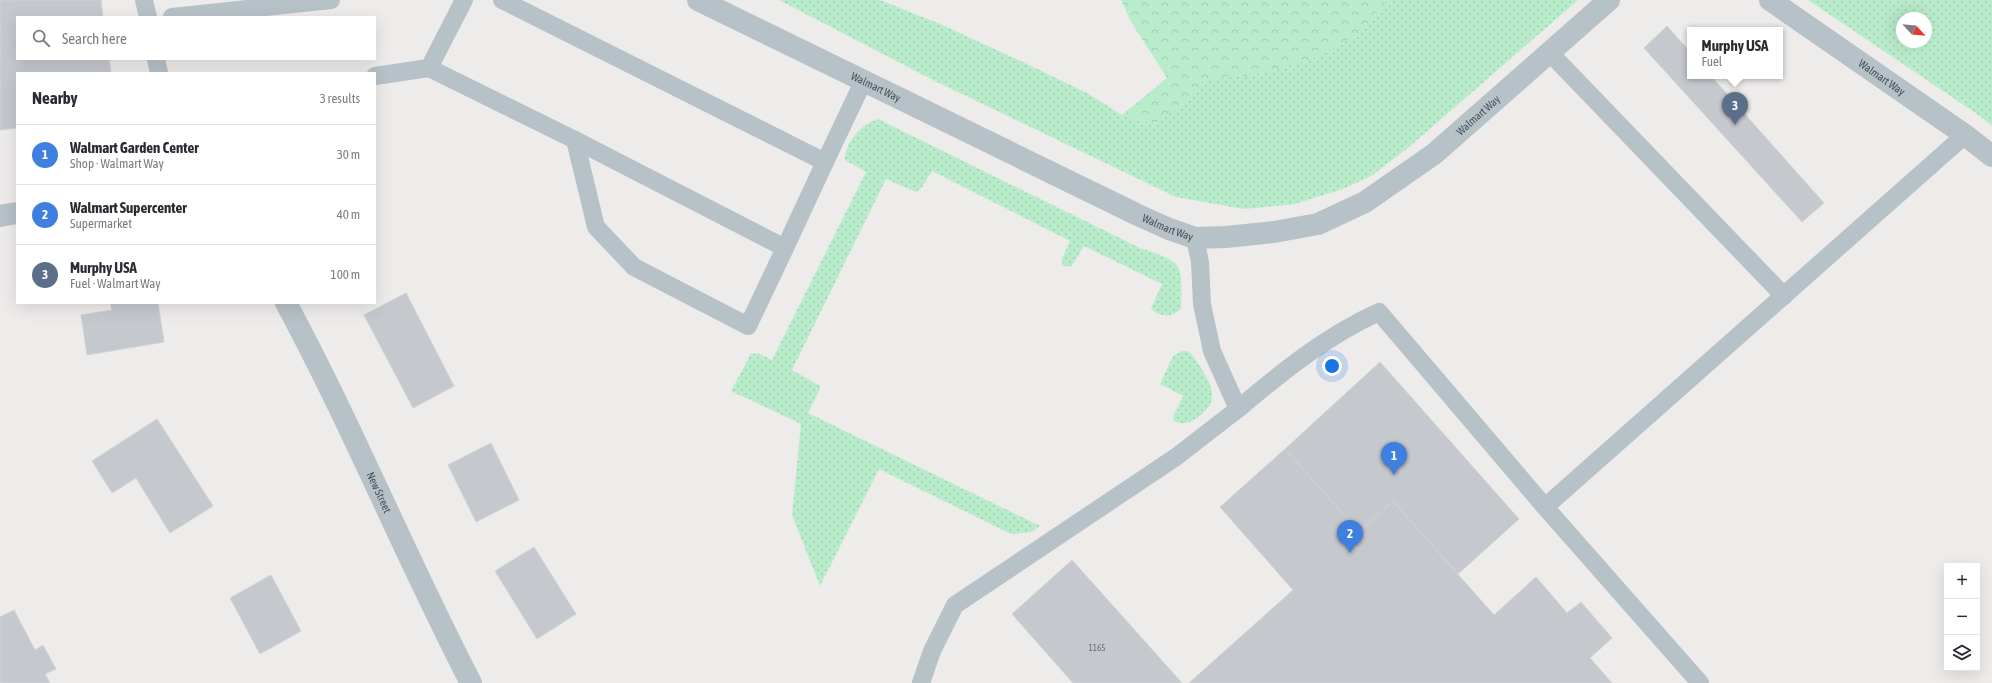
<!DOCTYPE html>
<html lang="en">
<head>
<meta charset="utf-8">
<style>
  :root { --surface:#fff; --page:#f7f7f7; --text:#2b2b33; --muted:#7c7c81; --line:#e1e1e2; --accent:#1e76d5 }
  body { margin:0; font-family:"Asap Condensed",sans-serif; background:var(--page); color:var(--text) }
  .controls { position:absolute; right:12px; bottom:12px; display:grid; overflow:hidden; border-radius:0px; box-shadow:0 4px 16px #0002 }
  .controls button { width:36px; height:36px; display:grid; place-items:center; padding:0; border:0; border-bottom:1px solid var(--line); background:var(--surface); color:var(--text); font:20px sans-serif }
  .compass { position:absolute; left:1896px; top:12px; width:36px; height:36px; border-radius:50%; background:var(--surface); box-shadow:0 4px 16px #0002; rotate:116deg }
  .you { position:absolute; left:1332px; top:366px; width:14px; height:14px; margin:-10px; border:3px solid #fff; border-radius:50%; background:#1a73e8; box-shadow:0 0 0 6px #1a73e833 }
  .badge { display:grid; place-items:center; width:26px; height:26px; border-radius:50%; background:var(--accent); color:#fff; font-size:13px; font-weight:700 }
  .pin { position:absolute; translate:-50% -33px; filter:drop-shadow(0 1px 2px #0008) }
  .pin::after { content:''; position:absolute; top:21px; width:14px; height:12px; background:inherit; clip-path:polygon(0 0,100% 0,50% 100%) }
  .popup { position:absolute; left:1687px; top:27px; width:96px; height:52px; box-sizing:border-box; display:grid; place-content:center; border-radius:0px; background:var(--surface); filter:drop-shadow(0 1px 3px #0005); font-size:13px; white-space:nowrap; color:var(--muted) }
  .popup b { font-size:15px; color:var(--text) }
  .popup::after { content:''; position:absolute; left:50%; top:100%; margin-left:-8px; border:8px solid transparent; border-top-color:var(--surface) }
  .list { margin:0; padding:0; list-style:none }
  h2 { display:flex; justify-content:space-between; align-items:center; height:52px; margin:0; padding:0 16px; font-size:17px }
  h2 small { font-size:13px; font-weight:400; color:var(--muted) }
  .list li { display:grid; grid-template-columns:26px 1fr auto; gap:12px; align-items:center; box-sizing:border-box; height:60px; padding:0 16px; border-top:1px solid var(--line) }
  .list b { display:block; font-size:15px; white-space:nowrap }
  .list p { margin:0; font-size:13px; white-space:nowrap; color:var(--muted) }
  .list em { font-size:13px; font-style:normal; color:var(--muted) }
  .icon { flex:none; width:22px; height:22px; fill:none; stroke:currentColor; stroke-width:2; stroke-linecap:round; stroke-linejoin:round }
  .map { position:relative; flex:none; width:1992px; height:683px; overflow:hidden }
  .search { position:absolute; background:var(--surface); box-shadow:0 4px 16px #0002; left:16px; top:16px; width:360px; height:44px; display:flex; align-items:center; gap:10px; box-sizing:border-box; padding:0 14px; border-radius:0px; color:var(--muted); font-size:15px }
  .panel { position:absolute; background:var(--surface); box-shadow:0 4px 16px #0002; left:16px; top:72px; width:360px; height:232px; border-radius:0px }
  .map>svg:first-child { display:block }
</style>
</head>
<body>
<div class="map">
<svg width="1992" height="683" viewBox="0 0 1992 683">
  <defs>
    <pattern id="green-dots" width="8" height="8" patternUnits="userSpaceOnUse"><rect width="8" height="8" fill="#b9eccb"/><path d="M2 2h.1M6 6h.1" fill="none" stroke="#a0ccb0" stroke-width="1.8" stroke-linecap="round"/></pattern>
    <pattern id="forest-crowns" width="20" height="18" patternUnits="userSpaceOnUse"><rect width="20" height="18" fill="#b9eccb"/><path d="M2 6a3 3 0 1 1 6 0M12 15a3 3 0 1 1 6 0" fill="none" stroke="#a0ccb0"/></pattern>
  </defs>
  <rect width="100%" height="100%" fill="#eeebeb"/>
  <!-- green -->
  <g fill="url(#green-dots)" fill-rule="evenodd">
    <path d="M 779,0 L 880,0 L 940,24 L 1027,64 L 1087,93 L 1122,115 L 1155,124 L 1182,104 L 1205,79 L 1245,76 L 1279,69 L 1359,33 L 1388,0 L 1578,0 L 1408,148 L 1371,176 L 1343,189 L 1295,204 L 1244,209 L 1176,197 L 933,80 Z"/>
    <path d="M 1808,0 L 1992,0 L 1992,126 L 1980,116 ZM 1902,18 L 1926,18 L 1926,42 L 1902,42 Z"/>
    <path d="M 878,119 L 1140,248 C 1185,263 1182,262 1181,309 C 1172,318 1160,317 1151,309 L 1162,284 L 1084,246 L 1071,267 L 1062,265 L 1062,259 L 1070,241 L 932,171 L 922,187 L 916,192 L 886,179 L 792,370 L 820,386 L 820,389 L 808,413 L 1040,526 L 1031,532 L 1011,534 L 879,469 L 820,586 L 792,515 L 801,424 L 731,391 L 751,354 L 758,353 L 772,360 L 866,172 L 845,160 C 845,142 862,123 878,119 Z"/>
    <path d="M 1182,351 L 1188,351 C 1195,357 1199,365 1204,373 C 1215,392 1217,404 1197,418 C 1189,423 1183,425 1174,421 L 1173,417 L 1183,396 L 1160,384 L 1173,356 Z"/>
  </g>
  <!-- forest -->
  <path fill="url(#forest-crowns)" d="M 1121,0 L 1388,0 L 1359,33 L 1321,56 L 1279,69 L 1245,76 L 1205,79 L 1182,104 L 1155,124 L 1122,115 L 1167,78 L 1130,20 Z"/>
  <!-- building -->
  <g fill="#c5c9ce" stroke="#cfd2d7">
    <path d="M 0,0 L 101,0 L 103,17 L 17,17 L 17,59 L 109,59 L 111,73 L 17,73 L 17,128 L 0,130 Z"/>
    <path d="M 1667,26 L 1690,52 L 1690,76 L 1711,76 L 1824,203 L 1802,222 L 1644,48 Z"/>
    <path d="M 406,293 L 454,386 L 413,408 L 364,315 Z"/>
    <path d="M 110,303 L 158,303 L 164,342 L 87,355 L 81,315 L 112,310 Z"/>
    <path d="M 1380,362 L 1519,519 L 1458,574 L 1393,501 L 1359,532 L 1285,449 Z"/>
    <path d="M 157,419 L 213,506 L 170,533 L 136,478 L 112,493 L 92,461 Z"/>
    <path d="M 491,443 L 519,500 L 476,522 L 448,465 Z"/>
    <path d="M 1285,449 L 1359,532 L 1393,501 L 1494,615 L 1536,577 L 1567,613 L 1581,602 L 1612,638 L 1590,658 L 1612,683 L 1189,683 L 1293,590 L 1220,507 Z"/>
    <path d="M 534,547 L 576,614 L 537,639 L 495,571 Z"/>
    <path d="M 1072,560 L 1182,683 L 1073,683 L 1012,614 Z"/>
    <path d="M 271,575 L 301,631 L 260,654 L 230,598 Z"/>
    <path d="M 14,610 L 35,650 L 43,645 L 56,669 L 45,674 L 50,683 L 0,683 L 0,617 Z"/>
  </g>
  <g fill="none" stroke-linecap="round" stroke-linejoin="round">
    <!-- service -->
    <g stroke="#b7c1c8" stroke-width="18">
      <path d="M 144,0 L 148,17"/>
      <path d="M 502,0 L 825,162 L 863,82"/>
      <path d="M 172,17 L 331,0"/>
      <path d="M 1549,52 L 1784,296"/>
      <path d="M 156,59 L 159,73"/>
      <path d="M 429,68 L 575,140 L 785,248 L 825,162"/>
      <path d="M 375,76 L 429,68 L 464,0"/>
      <path d="M 575,140 L 596,227 L 634,267 L 748,326 L 785,248"/>
      <path d="M 1195,238 L 1200,262 L 1202,304 L 1212,351 L 1238,409 C 1282,372 1326,336 1379,312 L 1545,507 L 1700,683"/>
      <path d="M 1545,507 L 1965,135"/>
      <path d="M 921,683 L 932,651 L 955,605 L 1176,457 L 1238,409"/>
    </g>
    <!-- minor -->
    <g stroke="#b7c1c8" stroke-width="22">
      <path d="M 0,216 L 17,213"/>
      <path id="s1" d="M 286,303 C 353,427 406,558 471,683"/>
    </g>
    <!-- tertiary -->
    <g stroke="#b7c1c8" stroke-width="22">
      <path id="s2" d="M 698,0 L 1138,215 L 1169,229 L 1195,238 L 1226,237 L 1274,232 L 1318,224 L 1365,202 L 1434,154 L 1609,0"/>
      <path id="s3" d="M 1770,0 L 1965,135 L 1992,156"/>
    </g>
  </g>
  <g text-anchor="middle" dominant-baseline="central" stroke-width="3.5" stroke-linejoin="round" paint-order="stroke">
    <!-- number labels -->
    <g font-size="9" fill="#656e76">
      <text x="1097" y="648">1165</text>
    </g>
    <!-- street labels -->
    <g font-size="11" fill="#455058" stroke="#fff">
      <text stroke="none"><textPath href="#s3" startOffset="136">Walmart Way</textPath></text>
      <text stroke="none"><textPath href="#s2" startOffset="198">Walmart Way</textPath></text>
      <text stroke="none"><textPath href="#s2" startOffset="870">Walmart Way</textPath></text>
      <text stroke="none"><textPath href="#s2" startOffset="522">Walmart Way</textPath></text>
      <text stroke="none"><textPath href="#s1" startOffset="211">New Street</textPath></text>
    </g>
  </g>
</svg>
<div class="controls">
<button>+</button>
<button>−</button>
<button><svg class="icon" aria-label="layers" viewBox="0 0 24 24"><path d="M12 4l9 5-9 5-9-5zM3 14l9 5 9-5"/></svg></button>
</div>
<svg class="compass" viewBox="-18 -18 36 36"><path d="M0-13l5 13h-10z" fill="#e53935"/><path d="M0 13l5-13h-10z" fill="#7c7c81"/></svg>
<div class="you"></div>
<div class="pin badge" style="left:1394px;top:475px;background:#3f7fe0">1</div>
<div class="pin badge" style="left:1350px;top:553px;background:#3f7fe0">2</div>
<div class="pin badge" style="left:1735px;top:125px;background:#5c6f8a">3</div>
<div class="popup"><b>Murphy USA</b>Fuel</div>
<div class="search"><svg class="icon" aria-label="search" viewBox="0 0 24 24"><circle cx="10" cy="10" r="6"/><path d="M15 15l6 6"/></svg>Search here</div>
<section class="panel">
<h2>Nearby<small>3 results</small></h2>
<ul class="list">
<li><span class="badge" style="background:#3f7fe0">1</span><div><b>Walmart Garden Center</b><p>Shop · Walmart Way</p></div><em>30 m</em></li>
<li><span class="badge" style="background:#3f7fe0">2</span><div><b>Walmart Supercenter</b><p>Supermarket</p></div><em>40 m</em></li>
<li><span class="badge" style="background:#5c6f8a">3</span><div><b>Murphy USA</b><p>Fuel · Walmart Way</p></div><em>100 m</em></li>
</ul>
</section>
</div>
</body>
</html>
